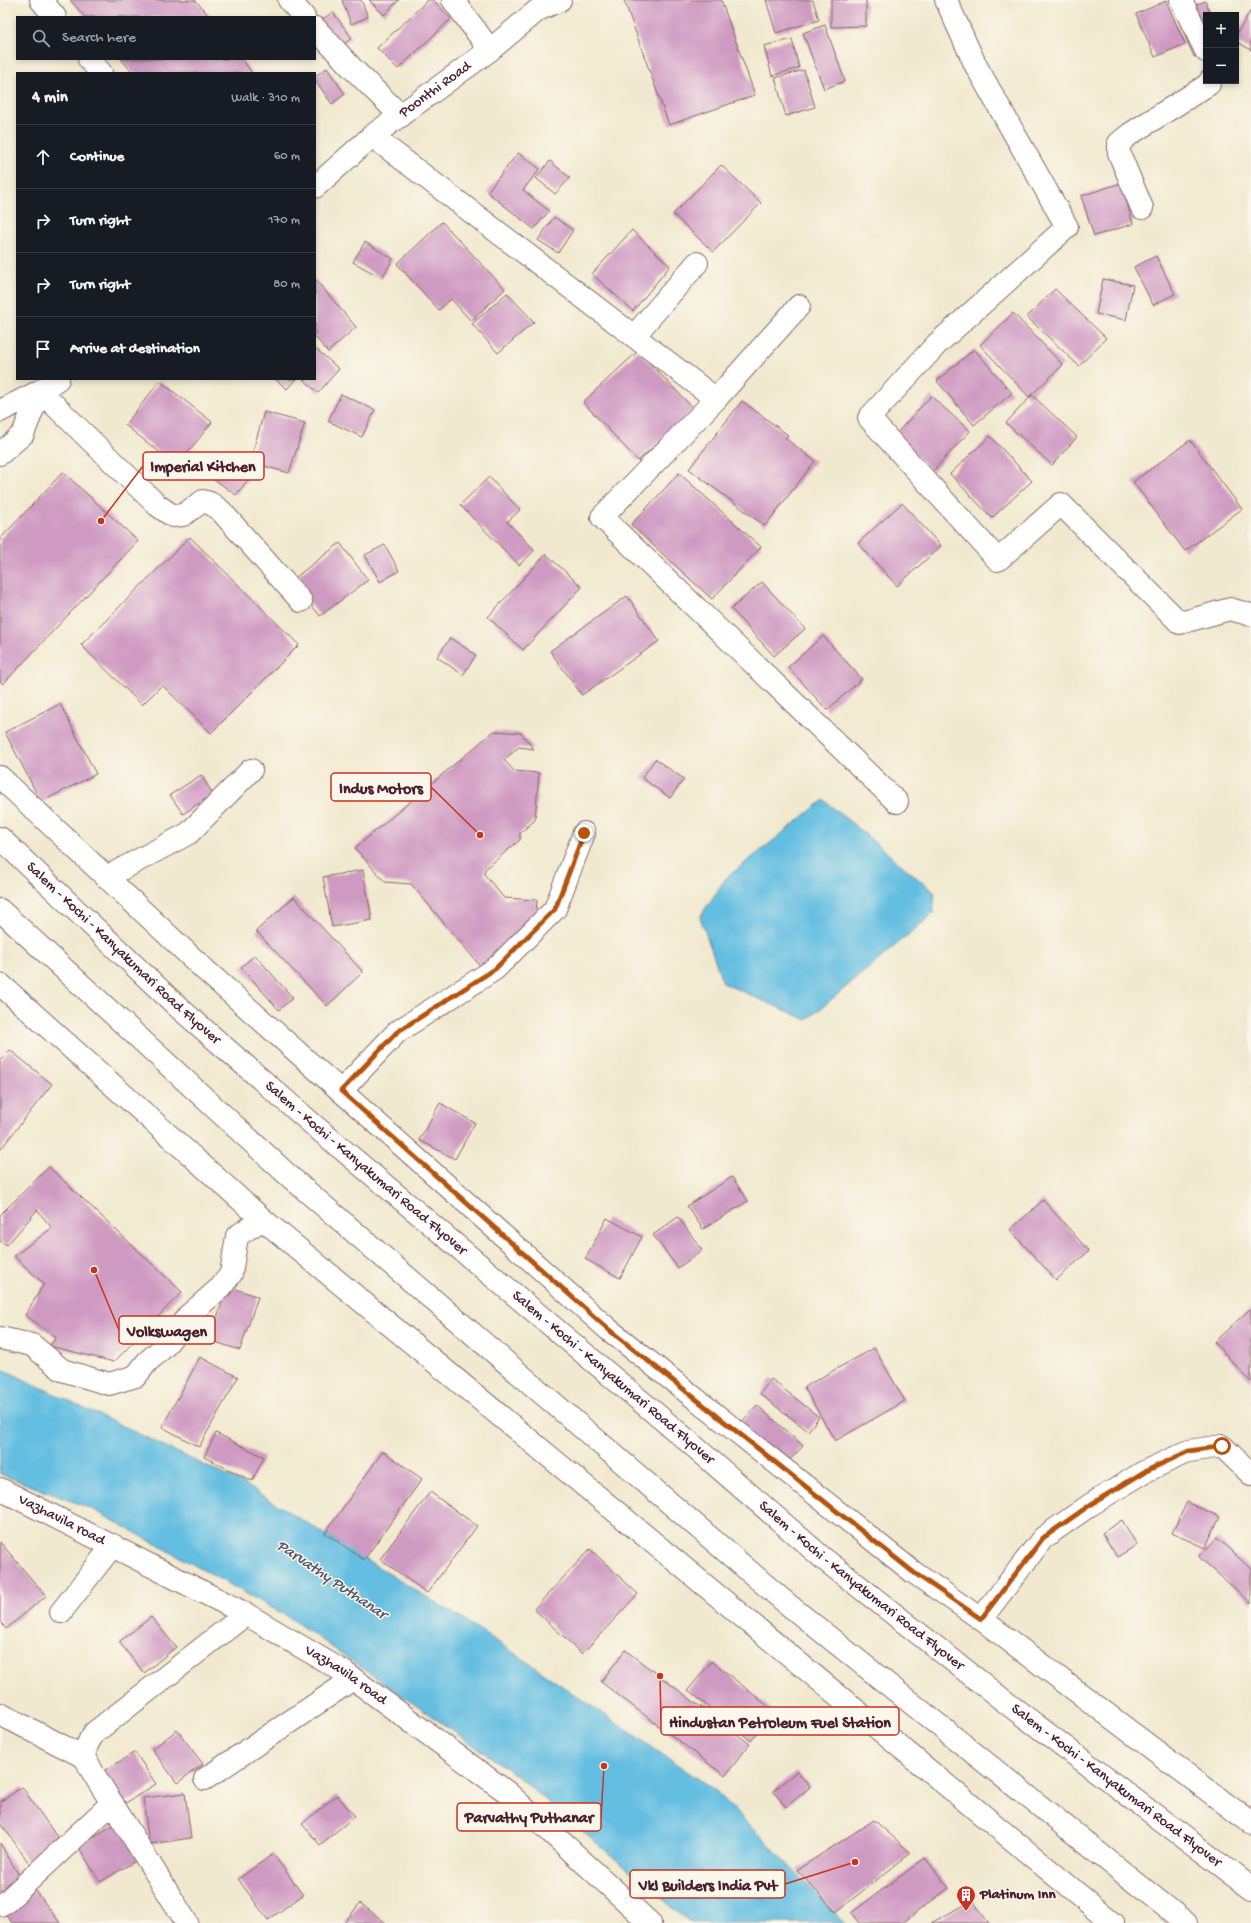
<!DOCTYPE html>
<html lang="en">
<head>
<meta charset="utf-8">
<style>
  :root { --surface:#171b24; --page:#20242c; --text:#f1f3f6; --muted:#9ea1a6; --line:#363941 }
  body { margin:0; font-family:"Gochi Hand",sans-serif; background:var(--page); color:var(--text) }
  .controls { position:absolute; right:12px; top:12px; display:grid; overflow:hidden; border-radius:0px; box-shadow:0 2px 6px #0003 }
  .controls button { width:36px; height:36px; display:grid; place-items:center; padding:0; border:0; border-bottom:1px solid var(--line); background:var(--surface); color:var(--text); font:20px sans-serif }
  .stop { position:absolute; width:12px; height:12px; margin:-9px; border:3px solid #b45309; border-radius:50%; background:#fff }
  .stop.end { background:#b45309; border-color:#fff; box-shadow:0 1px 4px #0008 }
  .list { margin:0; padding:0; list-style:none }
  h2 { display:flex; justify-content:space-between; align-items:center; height:52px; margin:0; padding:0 16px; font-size:17px }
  h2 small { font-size:13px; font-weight:400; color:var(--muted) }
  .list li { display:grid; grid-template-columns:26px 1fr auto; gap:12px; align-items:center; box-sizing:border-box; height:64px; padding:0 16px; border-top:1px solid var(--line) }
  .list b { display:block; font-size:15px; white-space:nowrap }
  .list em { font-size:13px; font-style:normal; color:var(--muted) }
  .icon { flex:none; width:22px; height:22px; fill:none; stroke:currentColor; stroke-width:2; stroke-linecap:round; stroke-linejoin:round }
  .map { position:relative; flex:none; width:1251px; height:1923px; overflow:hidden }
  .search { position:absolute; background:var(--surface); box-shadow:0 2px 6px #0003; left:16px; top:16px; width:300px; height:44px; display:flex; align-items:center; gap:10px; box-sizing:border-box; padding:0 14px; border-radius:0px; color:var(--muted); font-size:15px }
  .panel { position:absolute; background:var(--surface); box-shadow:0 2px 6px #0003; left:16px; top:72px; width:300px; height:308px; border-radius:0px }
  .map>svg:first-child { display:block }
</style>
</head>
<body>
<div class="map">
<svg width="1251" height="1923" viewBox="0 0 1251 1923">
  <rect width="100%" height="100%" fill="#fbf7ec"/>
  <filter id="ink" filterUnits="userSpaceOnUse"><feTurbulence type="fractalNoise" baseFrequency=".025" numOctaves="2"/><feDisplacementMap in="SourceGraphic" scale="8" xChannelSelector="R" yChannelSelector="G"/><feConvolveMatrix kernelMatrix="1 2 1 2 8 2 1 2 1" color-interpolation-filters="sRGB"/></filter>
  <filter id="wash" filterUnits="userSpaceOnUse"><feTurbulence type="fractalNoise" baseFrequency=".012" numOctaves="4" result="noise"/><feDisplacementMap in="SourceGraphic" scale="16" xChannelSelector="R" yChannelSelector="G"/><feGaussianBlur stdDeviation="0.9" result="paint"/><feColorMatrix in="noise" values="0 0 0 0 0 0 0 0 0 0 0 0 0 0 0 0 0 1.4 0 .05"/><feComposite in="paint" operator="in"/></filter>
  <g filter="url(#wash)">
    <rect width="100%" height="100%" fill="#f1e9cf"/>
    <!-- water -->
    <g fill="#63bee1" stroke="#566e86">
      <path d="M 824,800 L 935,893 L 933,914 L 807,1020 L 723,983 L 700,917 L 725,879 Z"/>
      <path d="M 0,1368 L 244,1484 L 483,1632 L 716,1791 L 845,1923 L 691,1923 L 515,1774 L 287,1616 L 92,1509 L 0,1474 Z"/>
    </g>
    <g id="blocks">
      <!-- building -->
      <g fill="#cf9ac2">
        <path d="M 70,0 L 195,0 L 210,17 L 85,17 Z"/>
        <path d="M 342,0 L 361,0 L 368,17 L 351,24 Z"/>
        <path d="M 369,0 L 399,0 L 384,15 Z"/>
        <path d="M 428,0 L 433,0 L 451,19 L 398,69 L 377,48 Z"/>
        <path d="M 624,0 L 721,0 L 755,95 L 669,125 Z"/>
        <path d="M 766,0 L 813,0 L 819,20 L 776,33 Z"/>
        <path d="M 831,0 L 866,0 L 866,26 L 831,27 Z"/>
        <path d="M 1166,1 L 1185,44 L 1155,57 L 1136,14 Z"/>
        <path d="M 1205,1 L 1211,15 L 1206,15 L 1206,52 L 1194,57 L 1176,14 Z"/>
        <path d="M 1251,10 L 1251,50 L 1236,41 L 1236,35 Z"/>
        <path d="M 333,12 L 352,38 L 339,48 L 320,21 Z"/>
        <path d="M 825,25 L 845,81 L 824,89 L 803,33 Z"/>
        <path d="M 792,39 L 799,68 L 772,76 L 764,46 Z"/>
        <path d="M 121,59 L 242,59 L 252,73 L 133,73 Z"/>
        <path d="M 327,68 L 345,94 L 332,104 L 315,80 L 315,76 Z"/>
        <path d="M 804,70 L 815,107 L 786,116 L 775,78 Z"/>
        <path d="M 518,153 L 540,169 L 523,190 L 549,211 L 534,229 L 487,192 Z"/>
        <path d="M 550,161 L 570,178 L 555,194 L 536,178 Z"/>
        <path d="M 721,165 L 761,203 L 713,252 L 673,214 Z"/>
        <path d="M 1121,183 L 1133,224 L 1094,236 L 1081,196 Z"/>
        <path d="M 554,217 L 573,230 L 558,253 L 538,240 Z"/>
        <path d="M 442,222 L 505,289 L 471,321 L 451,299 L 439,310 L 397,264 Z"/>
        <path d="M 632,230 L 670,266 L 633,311 L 592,274 Z"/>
        <path d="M 365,242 L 393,259 L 382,278 L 353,262 Z"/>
        <path d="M 1156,256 L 1175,294 L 1153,305 L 1134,267 Z"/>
        <path d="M 315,279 L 356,327 L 328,352 L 315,337 Z"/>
        <path d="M 1103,279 L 1133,285 L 1126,320 L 1096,314 Z"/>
        <path d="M 1055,289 L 1106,338 L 1079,366 L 1027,317 Z"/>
        <path d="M 507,293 L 534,322 L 498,353 L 472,324 Z"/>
        <path d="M 1013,313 L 1063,365 L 1029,397 L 980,345 Z"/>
        <path d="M 315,348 L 339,369 L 318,393 L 303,379 L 315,379 Z"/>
        <path d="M 974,349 L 1012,393 L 974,425 L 937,381 Z"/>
        <path d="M 638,351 L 694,409 L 638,461 L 583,402 Z"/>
        <path d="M 275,379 L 296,379 L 287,389 Z"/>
        <path d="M 160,381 L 212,422 L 177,466 L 125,425 Z"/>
        <path d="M 341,394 L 375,410 L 362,437 L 328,421 Z"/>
        <path d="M 1032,395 L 1077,437 L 1052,465 L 1006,423 Z"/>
        <path d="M 931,396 L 970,431 L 933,471 L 894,436 Z"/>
        <path d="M 742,401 L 788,435 L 785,438 L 815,461 L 765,526 L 689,469 Z"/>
        <path d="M 264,412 L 305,423 L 289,473 L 250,462 Z"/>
        <path d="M 990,436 L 1032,481 L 992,518 L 950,474 Z"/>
        <path d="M 1190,440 L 1242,509 L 1185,551 L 1133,482 Z"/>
        <path d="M 225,458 L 251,476 L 236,495 L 211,477 Z"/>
        <path d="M 63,472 L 138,541 L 3,684 L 0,681 L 0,539 Z"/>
        <path d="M 679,473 L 761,547 L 712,599 L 631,525 Z"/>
        <path d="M 489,477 L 520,510 L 507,522 L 535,550 L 519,565 L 460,505 Z"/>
        <path d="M 902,503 L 941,546 L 897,586 L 858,543 Z"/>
        <path d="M 190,537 L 299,645 L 211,733 L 162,685 L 142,705 L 81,645 Z"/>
        <path d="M 340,543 L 368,580 L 320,616 L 292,580 Z"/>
        <path d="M 385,545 L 399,571 L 380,582 L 365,555 Z"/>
        <path d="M 546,554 L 582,587 L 523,650 L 488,617 Z"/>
        <path d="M 762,582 L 805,629 L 774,656 L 731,609 Z"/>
        <path d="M 627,596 L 659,641 L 582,695 L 550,651 Z"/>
        <path d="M 823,636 L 862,679 L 827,710 L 788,667 Z"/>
        <path d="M 450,638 L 476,655 L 463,675 L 437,657 Z"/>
        <path d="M 60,704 L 96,774 L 41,802 L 5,732 Z"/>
        <path d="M 494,731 L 521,733 L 534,749 L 519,747 L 504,760 L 514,771 L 539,773 L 535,820 L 520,833 L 520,840 L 485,869 L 484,874 L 504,898 L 537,900 L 535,923 L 482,968 L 411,884 L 385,882 L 355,848 Z"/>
        <path d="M 655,759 L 684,779 L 670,798 L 642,778 Z"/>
        <path d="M 201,775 L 213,794 L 183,814 L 170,795 Z"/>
        <path d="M 363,870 L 372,920 L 332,927 L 323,877 Z"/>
        <path d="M 294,897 L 363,972 L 327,1006 L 256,931 Z"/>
        <path d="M 255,955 L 293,998 L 279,1010 L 241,967 Z"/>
        <path d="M 10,1050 L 52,1084 L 0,1150 L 0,1062 Z"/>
        <path d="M 440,1103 L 475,1123 L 455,1159 L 419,1140 Z"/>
        <path d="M 49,1167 L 182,1292 L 114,1362 L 50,1346 L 56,1337 L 25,1315 L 44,1284 L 14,1256 L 52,1228 L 37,1210 L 7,1245 L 0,1241 L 0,1215 Z"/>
        <path d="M 732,1177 L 748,1201 L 703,1229 L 687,1206 Z"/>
        <path d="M 1043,1200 L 1089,1251 L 1056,1280 L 1010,1230 Z"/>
        <path d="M 678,1217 L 702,1250 L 678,1268 L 653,1235 Z"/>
        <path d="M 607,1218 L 642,1237 L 620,1278 L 585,1259 Z"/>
        <path d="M 228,1286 L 258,1297 L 240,1350 L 209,1340 Z"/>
        <path d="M 1251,1308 L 1251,1382 L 1214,1342 Z"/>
        <path d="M 874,1348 L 905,1401 L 835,1441 L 804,1387 Z"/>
        <path d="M 200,1357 L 238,1377 L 199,1447 L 162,1427 Z"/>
        <path d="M 771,1379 L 819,1417 L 808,1431 L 760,1394 Z"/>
        <path d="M 757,1405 L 803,1446 L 784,1466 L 739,1425 Z"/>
        <path d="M 216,1433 L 264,1457 L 252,1481 L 204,1457 Z"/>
        <path d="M 383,1451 L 422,1479 L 364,1560 L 325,1533 Z"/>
        <path d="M 430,1492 L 477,1526 L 427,1593 L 380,1559 Z"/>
        <path d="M 1187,1502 L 1220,1517 L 1205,1548 L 1172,1533 Z"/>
        <path d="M 1122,1520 L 1137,1545 L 1117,1557 L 1102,1533 Z"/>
        <path d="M 1217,1538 L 1251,1569 L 1251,1603 L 1199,1557 Z"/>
        <path d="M 0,1542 L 46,1596 L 6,1629 L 0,1621 Z"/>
        <path d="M 590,1549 L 638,1594 L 582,1654 L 534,1609 Z"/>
        <path d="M 151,1617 L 176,1647 L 144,1673 L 119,1642 Z"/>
        <path d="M 625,1650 L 750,1744 L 725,1776 L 601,1682 Z"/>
        <path d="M 712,1661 L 775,1712 L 751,1741 L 688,1690 Z"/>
        <path d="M 177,1730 L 203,1764 L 177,1783 L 152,1749 Z"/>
        <path d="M 135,1752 L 156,1784 L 121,1806 L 101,1773 Z"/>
        <path d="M 797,1771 L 810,1787 L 786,1807 L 773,1791 Z"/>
        <path d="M 22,1787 L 62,1844 L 31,1866 L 0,1822 L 0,1802 Z"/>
        <path d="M 185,1793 L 191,1838 L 149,1844 L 143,1798 Z"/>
        <path d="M 337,1795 L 355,1816 L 320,1845 L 302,1824 Z"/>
        <path d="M 874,1820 L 911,1853 L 836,1912 L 797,1870 Z"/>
        <path d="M 117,1823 L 139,1859 L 100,1882 L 78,1846 Z"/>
        <path d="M 0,1843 L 24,1884 L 0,1897 Z"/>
        <path d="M 273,1854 L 303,1895 L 268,1920 L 238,1879 Z"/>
        <path d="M 925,1858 L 949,1888 L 902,1923 L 859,1923 L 851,1913 Z"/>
        <path d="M 36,1891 L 60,1923 L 12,1923 L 5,1913 Z"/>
        <path d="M 972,1901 L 989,1923 L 931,1923 Z"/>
        <path d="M 360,1903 L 386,1923 L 344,1923 Z"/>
      </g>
    </g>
  </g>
  <g filter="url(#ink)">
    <use href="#blocks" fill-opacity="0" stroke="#846664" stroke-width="1"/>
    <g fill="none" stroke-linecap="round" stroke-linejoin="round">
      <!-- minor casing -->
      <g stroke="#846664" stroke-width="24">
        <g id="minor">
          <path d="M 41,0 L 55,17"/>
          <path d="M 289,0 L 304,17"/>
          <path d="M 453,0 L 490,50"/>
          <path d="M 946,0 L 976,66 L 1067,227 L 937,344 L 869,418 L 998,560 L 1061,504 L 1180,623 L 1230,609 L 1251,615"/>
          <path d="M 1181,0 L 1206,51"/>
          <path d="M 315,28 L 351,67 L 401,116"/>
          <path d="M 89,59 L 101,73"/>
          <path d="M 372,136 L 716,399"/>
          <path d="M 1142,208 L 1119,153 L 1119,143 L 1130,134 L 1209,84 L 1210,81"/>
          <path d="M 799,306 L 716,399 L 602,517 L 897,802"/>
          <path d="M 634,336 L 697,263"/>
          <path d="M 40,391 L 157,505 L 173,516 L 183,515 L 203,501 L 210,503 L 221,511 L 301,601"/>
          <path d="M 0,777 L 204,969 L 608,1329 L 913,1572 L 981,1619 L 1251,1823"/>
          <path d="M 107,877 L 189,833 L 251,770"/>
          <path d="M 0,984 L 261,1218 L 1113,1923"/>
          <path d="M 341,1091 L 397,1032 L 495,969 L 555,909 L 584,833"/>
          <path d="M 0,1338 L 32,1345 L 62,1370 L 109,1384 L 136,1376 L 147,1362 L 164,1347 L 189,1315 L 221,1287 L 231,1274 L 237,1236 L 254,1225 L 261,1218"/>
          <path id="s1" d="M 0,1489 L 246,1614 L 344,1672 L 508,1793 L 650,1923"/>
          <path d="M 61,1612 L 113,1545"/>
          <path d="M 981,1619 L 1043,1538 L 1090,1505 L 1144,1472 L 1189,1451 L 1222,1446 L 1251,1474"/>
          <path d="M 0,1714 L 84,1757"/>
          <path d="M 205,1779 L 353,1679"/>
          <path d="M 0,1905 L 6,1902 L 112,1803"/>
          <path d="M 187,1923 L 93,1773 C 83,1755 82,1751 94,1733 L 246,1614"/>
        </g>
      </g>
      <!-- major casing -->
      <g stroke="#846664" stroke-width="24">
        <g id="major">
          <path id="s2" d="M 315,187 L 372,136 L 490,50 L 538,10 L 560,0"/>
          <path d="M 0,411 L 40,391 L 58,379"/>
          <path d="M 0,454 L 23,434 L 40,391"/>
        </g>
      </g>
      <!-- highway casing -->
      <g stroke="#846664" stroke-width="24">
        <g id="highway">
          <path id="s3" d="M 0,838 L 178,1007 L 317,1128 L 688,1441 L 824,1559 L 1008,1704 L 1251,1888"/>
          <path d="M 0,910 L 289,1176 L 785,1602 L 1186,1923"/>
        </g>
      </g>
      <!-- minor -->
      <use href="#minor" stroke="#fff" stroke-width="22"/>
      <!-- major -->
      <use href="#major" stroke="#fff" stroke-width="22"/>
      <!-- highway -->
      <use href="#highway" stroke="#fff" stroke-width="22"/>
    </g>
  </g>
  <g fill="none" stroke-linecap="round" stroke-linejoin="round" filter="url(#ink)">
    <!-- route -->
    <path stroke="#b45309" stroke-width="5" d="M 584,833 L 555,909 L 495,969 L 397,1032 L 341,1091 L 608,1329 L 913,1572 L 981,1619 L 1043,1538 L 1090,1505 L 1144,1472 L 1189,1451 L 1222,1446"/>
  </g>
  <!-- icons -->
  <defs>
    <g id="building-pin" transform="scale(1)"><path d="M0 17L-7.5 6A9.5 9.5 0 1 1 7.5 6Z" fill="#c8321e" stroke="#fbf7ec"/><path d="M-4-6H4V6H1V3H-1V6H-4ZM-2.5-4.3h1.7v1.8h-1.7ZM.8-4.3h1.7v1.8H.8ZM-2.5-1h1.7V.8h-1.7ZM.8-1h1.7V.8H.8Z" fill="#fff"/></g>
  </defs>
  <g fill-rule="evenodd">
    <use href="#building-pin" x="966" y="1895"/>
  </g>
  <g text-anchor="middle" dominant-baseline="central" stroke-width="3" stroke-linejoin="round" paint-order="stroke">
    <!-- street labels -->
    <g font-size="15" fill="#4a1f2b" stroke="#fbf7ec">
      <text stroke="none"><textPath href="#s2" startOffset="155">Poonthi Road</textPath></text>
      <text stroke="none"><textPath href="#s3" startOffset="169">Salem - Kochi - Kanyakumari Road Flyover</textPath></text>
      <text stroke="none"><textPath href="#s3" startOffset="493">Salem - Kochi - Kanyakumari Road Flyover</textPath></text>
      <text stroke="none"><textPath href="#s3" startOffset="817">Salem - Kochi - Kanyakumari Road Flyover</textPath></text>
      <text stroke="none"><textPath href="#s1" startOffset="69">Vazhavila road</textPath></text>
      <text stroke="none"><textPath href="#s3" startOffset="1141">Salem - Kochi - Kanyakumari Road Flyover</textPath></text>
      <text stroke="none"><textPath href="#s1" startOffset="393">Vazhavila road</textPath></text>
      <text stroke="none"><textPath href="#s3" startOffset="1465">Salem - Kochi - Kanyakumari Road Flyover</textPath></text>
    </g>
    <!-- poi labels -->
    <g font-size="15" font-weight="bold" fill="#4a1f2b" stroke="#fbf7ec" text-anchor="start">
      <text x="980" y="1895">Platinum Inn</text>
    </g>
    <!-- water labels -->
    <g font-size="16" font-style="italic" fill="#53576b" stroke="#fbf7ec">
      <text transform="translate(331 1581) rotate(34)">Parvathy Puthanar</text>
    </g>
  </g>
  <!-- callouts -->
  <path fill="none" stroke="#c8321e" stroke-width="1.5" d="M101 521L143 466M480 835L431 787M94 1270L119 1330M660 1676L661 1721M604 1766L601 1817M855 1862L785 1884"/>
  <g fill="#c8321e" stroke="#fbf7ec" stroke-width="1.5">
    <circle cx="101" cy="521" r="4"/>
    <circle cx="480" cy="835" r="4"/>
    <circle cx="94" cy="1270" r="4"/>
    <circle cx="660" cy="1676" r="4"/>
    <circle cx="604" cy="1766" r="4"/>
    <circle cx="855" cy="1862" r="4"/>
  </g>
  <g fill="#fbf7ec" stroke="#c8321e" stroke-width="1.5">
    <rect x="143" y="452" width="121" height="28" rx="4"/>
    <rect x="331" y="773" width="100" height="28" rx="4"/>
    <rect x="119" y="1316" width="96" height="28" rx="4"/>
    <rect x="661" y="1707" width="238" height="28" rx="4"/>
    <rect x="457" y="1803" width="144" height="28" rx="4"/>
    <rect x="630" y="1870" width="155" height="28" rx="4"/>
  </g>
  <g font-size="16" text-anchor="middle" font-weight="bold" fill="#4a1f2b">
    <text x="203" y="471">Imperial Kitchen</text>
    <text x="381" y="793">Indus Motors</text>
    <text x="167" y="1336">Volkswagen</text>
    <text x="780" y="1727">Hindustan Petroleum Fuel Station</text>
    <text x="529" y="1822">Parvathy Puthanar</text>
    <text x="708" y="1890">Vkl Builders India Pvt</text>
  </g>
</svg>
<div class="controls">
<button>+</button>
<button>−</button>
</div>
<div class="stop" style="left:1222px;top:1446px"></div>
<div class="stop end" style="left:584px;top:833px"></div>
<div class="search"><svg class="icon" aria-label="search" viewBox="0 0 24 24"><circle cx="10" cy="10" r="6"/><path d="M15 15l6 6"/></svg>Search here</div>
<section class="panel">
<h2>4 min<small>Walk · 310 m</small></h2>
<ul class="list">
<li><svg class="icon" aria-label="ahead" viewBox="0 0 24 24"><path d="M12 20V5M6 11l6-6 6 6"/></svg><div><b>Continue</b></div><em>60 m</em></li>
<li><svg class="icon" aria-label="right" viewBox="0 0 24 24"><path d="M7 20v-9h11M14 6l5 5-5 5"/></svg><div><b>Turn right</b></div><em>170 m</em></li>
<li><svg class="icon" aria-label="right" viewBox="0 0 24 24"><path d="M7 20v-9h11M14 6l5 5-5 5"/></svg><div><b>Turn right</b></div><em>80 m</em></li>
<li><svg class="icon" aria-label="arrive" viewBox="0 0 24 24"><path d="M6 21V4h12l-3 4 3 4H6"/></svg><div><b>Arrive at destination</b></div></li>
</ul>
</section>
</div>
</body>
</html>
